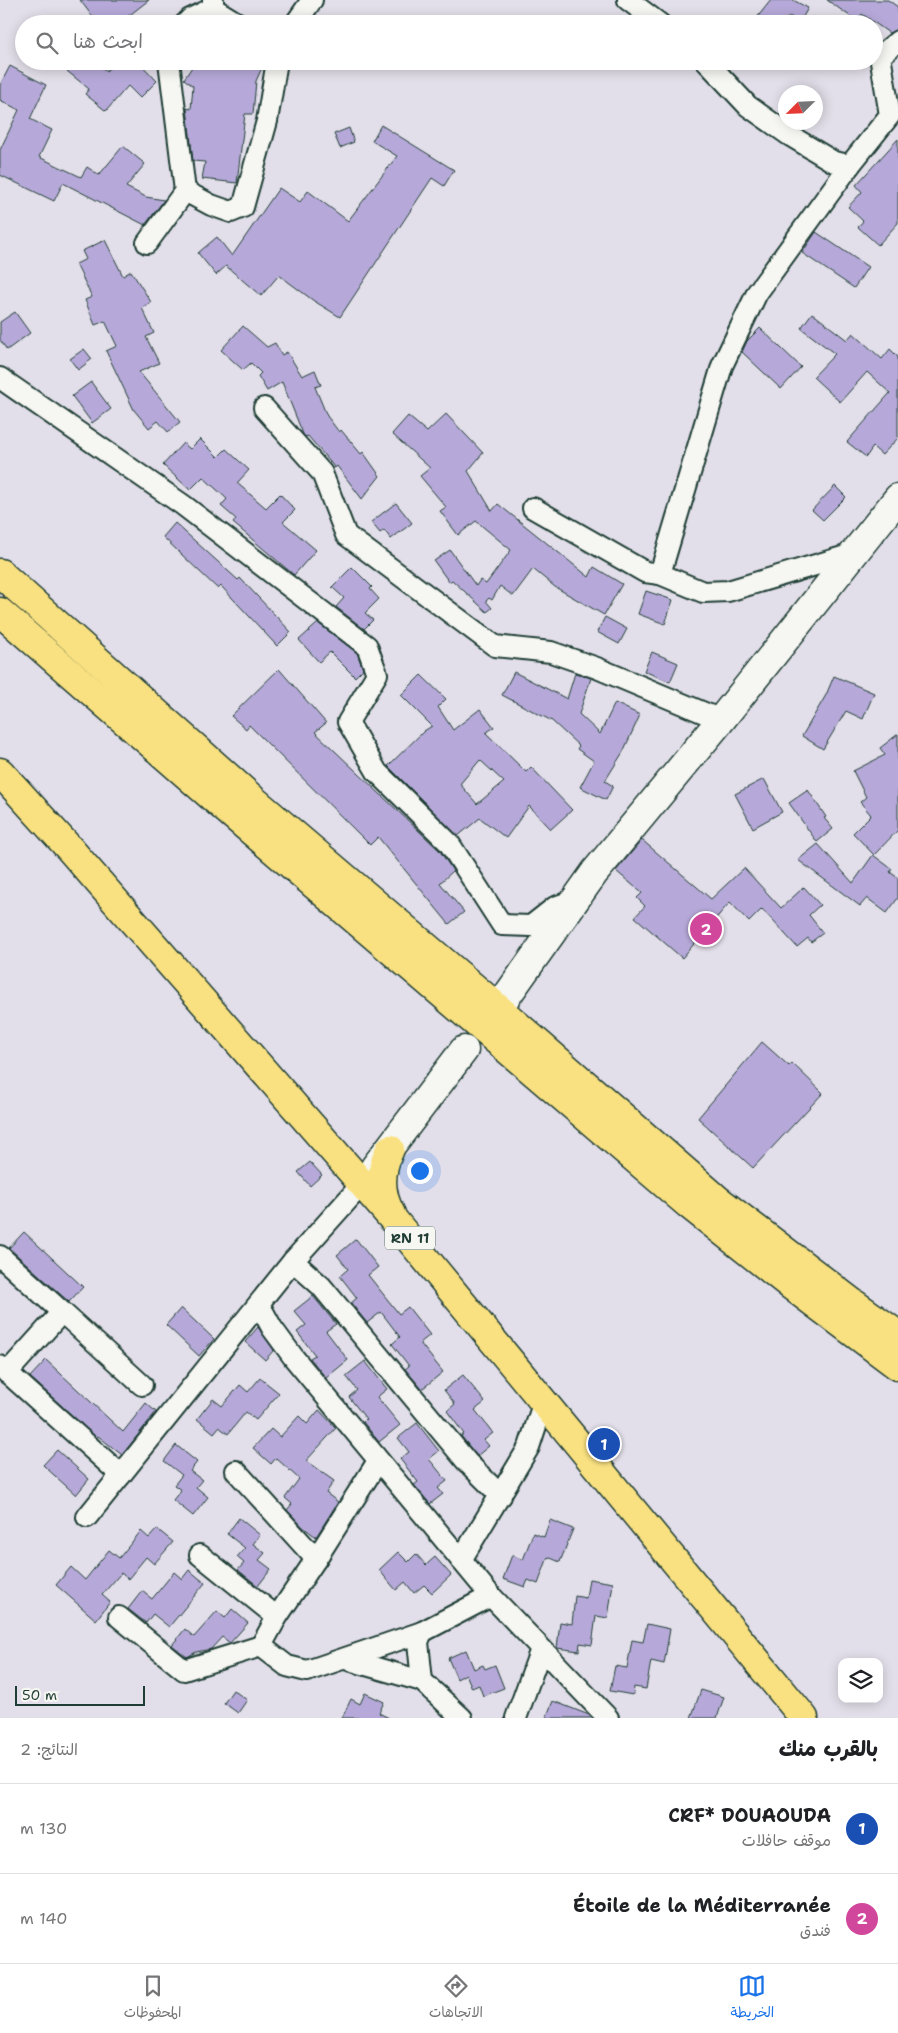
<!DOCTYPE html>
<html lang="ar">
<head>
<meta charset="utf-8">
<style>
  :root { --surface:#fff; --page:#f6f6f6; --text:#202124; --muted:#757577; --line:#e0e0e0; --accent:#1a73e8 }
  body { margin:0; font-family:"Shantell Sans","Playpen Sans Arabic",sans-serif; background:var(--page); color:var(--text); direction:rtl }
  .controls { position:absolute; right:15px; bottom:15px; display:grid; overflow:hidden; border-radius:10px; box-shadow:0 2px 12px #0003 }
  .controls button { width:45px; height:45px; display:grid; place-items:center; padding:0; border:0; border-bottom:1px solid var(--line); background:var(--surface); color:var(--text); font:25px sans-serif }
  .compass { position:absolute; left:778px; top:85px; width:45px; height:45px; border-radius:50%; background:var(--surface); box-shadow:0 2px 12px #0003; rotate:246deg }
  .scale { position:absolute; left:15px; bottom:12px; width:130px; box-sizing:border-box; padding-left:5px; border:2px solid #1f3d34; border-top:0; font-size:14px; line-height:18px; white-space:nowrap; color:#1f3d34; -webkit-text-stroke:4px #f6f6f2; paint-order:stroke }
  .you { position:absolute; left:419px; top:1170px; width:18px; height:18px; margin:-12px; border:4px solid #fff; border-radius:50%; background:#1a73e8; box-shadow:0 0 0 8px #1a73e833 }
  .badge { display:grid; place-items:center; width:32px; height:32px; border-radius:50%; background:var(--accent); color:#fff; font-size:16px; font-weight:700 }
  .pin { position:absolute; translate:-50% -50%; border:2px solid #fff; box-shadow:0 1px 5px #0006 }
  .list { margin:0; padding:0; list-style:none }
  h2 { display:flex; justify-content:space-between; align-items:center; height:65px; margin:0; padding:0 20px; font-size:21px }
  h2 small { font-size:16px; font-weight:400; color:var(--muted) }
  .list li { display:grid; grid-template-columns:32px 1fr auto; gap:15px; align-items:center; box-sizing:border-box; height:90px; padding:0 20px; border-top:1px solid var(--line) }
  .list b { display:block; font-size:19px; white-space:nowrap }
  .list p { margin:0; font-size:16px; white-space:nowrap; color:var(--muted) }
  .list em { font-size:16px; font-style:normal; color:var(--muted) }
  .icon { flex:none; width:28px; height:28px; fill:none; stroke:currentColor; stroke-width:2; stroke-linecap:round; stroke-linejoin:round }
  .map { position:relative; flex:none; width:898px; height:1718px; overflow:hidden; direction:ltr }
  .search { position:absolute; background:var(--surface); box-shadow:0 2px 12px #0003; left:15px; right:15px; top:15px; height:55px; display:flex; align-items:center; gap:12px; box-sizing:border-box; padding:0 18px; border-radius:28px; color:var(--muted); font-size:19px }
  .sheet { height:245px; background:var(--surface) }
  nav { display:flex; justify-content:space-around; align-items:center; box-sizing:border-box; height:70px; border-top:1px solid var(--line); background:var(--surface); font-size:14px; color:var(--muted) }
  nav a { display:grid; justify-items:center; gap:2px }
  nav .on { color:var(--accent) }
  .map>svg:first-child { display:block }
</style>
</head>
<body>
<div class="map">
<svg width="898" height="1718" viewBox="0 0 898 1718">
  <rect width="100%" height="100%" fill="#e3dfea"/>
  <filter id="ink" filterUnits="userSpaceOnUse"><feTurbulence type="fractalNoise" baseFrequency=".02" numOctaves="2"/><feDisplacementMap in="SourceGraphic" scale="10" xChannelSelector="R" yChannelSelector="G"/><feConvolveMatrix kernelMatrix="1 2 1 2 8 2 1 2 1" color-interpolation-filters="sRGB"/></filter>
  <g filter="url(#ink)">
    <!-- building -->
    <g fill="#b6a9d9" stroke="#1f3d34" fill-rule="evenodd">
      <path d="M 80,0 L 149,0 L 118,24 L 98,24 Z"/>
      <path d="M 771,0 L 793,0 L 808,8 L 800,22 L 789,16 L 783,24 L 752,24 Z"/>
      <path d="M 827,0 L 888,0 L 898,7 L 898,29 L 889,33 L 862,14 L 857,21 Z"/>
      <path d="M 75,61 L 94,61 L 106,71 L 117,61 L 138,61 L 157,81 L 140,98 L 128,86 L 106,111 L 85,94 L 89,89 L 67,71 Z"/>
      <path d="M 196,61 L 265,61 L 256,81 L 253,114 L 245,114 L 237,183 L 202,179 L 205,162 L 193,161 L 187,108 L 191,109 L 193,86 L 184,79 Z"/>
      <path d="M 10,66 L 46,85 L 30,119 L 52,130 L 39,157 L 81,177 L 87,167 L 99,175 L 123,146 L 145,164 L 126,187 L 146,197 L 164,200 L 145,225 L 63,183 L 54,201 L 0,175 L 0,150 L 19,110 L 0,100 L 0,85 Z"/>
      <path d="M 381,125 L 454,170 L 444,186 L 432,178 L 340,317 L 314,301 L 279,275 L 261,296 L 226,266 L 216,275 L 198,253 L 217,237 L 232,256 L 279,188 L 300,202 L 308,191 L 348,221 L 397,156 L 372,141 Z"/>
      <path d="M 349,128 L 354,142 L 340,148 L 334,134 Z"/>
      <path d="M 898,139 L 898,223 L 878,245 L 858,227 L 863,221 L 848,207 L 862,192 L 856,185 Z"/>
      <path d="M 816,232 L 868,267 L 854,288 L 802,253 Z"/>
      <path d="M 105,240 L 123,276 L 131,271 L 151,302 L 142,308 L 154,333 L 146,337 L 159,363 L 139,372 L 180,422 L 168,432 L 158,421 L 149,428 L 134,410 L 106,351 L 117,346 L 105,321 L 95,325 L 85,300 L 92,297 L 76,264 L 86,259 L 82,251 Z"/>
      <path d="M 15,312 L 30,333 L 7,350 L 0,340 L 0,322 Z"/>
      <path d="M 812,313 L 847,340 L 853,333 L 882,359 L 890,349 L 898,357 L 898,438 L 882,455 L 873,447 L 866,457 L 847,442 L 890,393 L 867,372 L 840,402 L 813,377 L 835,354 L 801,328 Z"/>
      <path d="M 243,326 L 267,347 L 275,343 L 282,355 L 287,352 L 302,376 L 315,370 L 321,385 L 315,387 L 327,416 L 339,432 L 341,430 L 361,454 L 363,452 L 380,476 L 362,499 L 337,466 L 335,468 L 308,436 L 305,437 L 303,434 L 282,382 L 267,391 L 258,376 L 261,373 L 251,363 L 243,370 L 221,350 Z"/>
      <path d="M 760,328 L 801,367 L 781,389 L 742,352 L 747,341 Z"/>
      <path d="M 84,349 L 92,359 L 78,370 L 70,359 Z"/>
      <path d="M 91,382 L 111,409 L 92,423 L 72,396 Z"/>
      <path d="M 446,414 L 483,453 L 468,471 L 492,511 L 498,504 L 589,577 L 594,567 L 622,584 L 604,615 L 555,587 L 533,569 L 513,596 L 500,586 L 492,600 L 489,598 L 486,601 L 492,608 L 487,612 L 452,580 L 449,582 L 434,561 L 450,550 L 476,586 L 480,580 L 486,584 L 511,550 L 476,521 L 458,535 L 440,511 L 446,507 L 420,476 L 430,468 L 392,434 L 408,416 L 427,432 Z"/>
      <path d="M 200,439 L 218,457 L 226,449 L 249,470 L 237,483 L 266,508 L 280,494 L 295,510 L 283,522 L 316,550 L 294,575 L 233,523 L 236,519 L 221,506 L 227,499 L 203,477 L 190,490 L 163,465 L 183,443 L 190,449 Z"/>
      <path d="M 835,486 L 846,497 L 823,520 L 812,510 Z"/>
      <path d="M 396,503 L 412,523 L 391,539 L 384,530 L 380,533 L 371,522 Z"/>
      <path d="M 175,523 L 238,580 L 240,578 L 291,632 L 277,646 L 221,586 L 218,589 L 163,537 Z"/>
      <path d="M 352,567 L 372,587 L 370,589 L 379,599 L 365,613 L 373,620 L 364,629 L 336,607 L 344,598 L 332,587 Z"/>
      <path d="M 646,591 L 673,600 L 665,624 L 638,614 Z"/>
      <path d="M 605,617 L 627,629 L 619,644 L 597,632 Z"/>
      <path d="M 318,623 L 357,653 L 363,669 L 355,677 L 330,652 L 319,662 L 299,640 Z"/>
      <path d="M 652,652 L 678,663 L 670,682 L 644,671 Z"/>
      <path d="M 279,669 L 326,723 L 315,732 L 440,851 L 453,871 L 440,883 L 464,912 L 449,924 L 378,837 L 370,845 L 249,725 L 246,729 L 231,716 Z"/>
      <path d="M 514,672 L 567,699 L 575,673 L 591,678 L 579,714 L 600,734 L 615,703 L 640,715 L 623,752 L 605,781 L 613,786 L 606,800 L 580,787 L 594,761 L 577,749 L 579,746 L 552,721 L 502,695 Z"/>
      <path d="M 421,675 L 446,699 L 438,707 L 453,730 L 480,709 L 494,727 L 486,733 L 526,772 L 531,767 L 572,810 L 551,829 L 529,806 L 506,838 L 480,818 L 458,836 L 388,766 L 424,731 L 432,726 L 401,695 ZM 480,760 L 504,782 L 477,804 L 460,784 Z"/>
      <path d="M 834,676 L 874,693 L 863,719 L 846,711 L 823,749 L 802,736 L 826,695 Z"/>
      <path d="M 898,734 L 898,830 L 874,855 L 853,833 L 871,815 L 860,802 L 866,797 L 853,771 L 885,755 L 880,748 Z"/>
      <path d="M 764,779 L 782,812 L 753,828 L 735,794 Z"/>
      <path d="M 808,790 L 826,817 L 824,818 L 833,829 L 817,842 L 789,803 Z"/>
      <path d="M 642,840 L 711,899 L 744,868 L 781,908 L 804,887 L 820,905 L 809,915 L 823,933 L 811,942 L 808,938 L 797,947 L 762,909 L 749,922 L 730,902 L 682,958 L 635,917 L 645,906 L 637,898 L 642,893 L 616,871 Z"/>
      <path d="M 818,844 L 853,883 L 873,855 L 892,869 L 890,872 L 898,878 L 898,898 L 887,913 L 867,898 L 860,906 L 798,860 Z"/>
      <path d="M 762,1042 L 789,1066 L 792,1063 L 823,1093 L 753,1168 L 698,1118 Z"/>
      <path d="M 310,1162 L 322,1175 L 310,1186 L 298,1172 Z"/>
      <path d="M 24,1232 L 83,1287 L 69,1302 L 9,1248 Z"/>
      <path d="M 356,1239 L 378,1267 L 368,1275 L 399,1314 L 408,1307 L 430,1335 L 420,1343 L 443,1372 L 422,1389 L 405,1369 L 409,1366 L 392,1344 L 400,1337 L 381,1312 L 367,1323 L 351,1303 L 357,1298 L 340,1276 L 348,1269 L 337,1255 Z"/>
      <path d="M 313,1296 L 336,1324 L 326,1331 L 348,1360 L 326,1378 L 310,1358 L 315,1355 L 297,1332 L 306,1325 L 294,1311 Z"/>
      <path d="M 181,1308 L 214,1339 L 199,1356 L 166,1325 Z"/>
      <path d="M 258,1327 L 274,1350 L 265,1360 L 245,1342 Z"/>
      <path d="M 46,1360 L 123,1432 L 146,1403 L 156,1412 L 122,1455 L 98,1436 L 97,1438 L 30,1377 Z"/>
      <path d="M 365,1361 L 387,1389 L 377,1397 L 400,1425 L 379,1442 L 363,1422 L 366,1419 L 349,1397 L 357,1390 L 346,1376 Z"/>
      <path d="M 463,1375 L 485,1402 L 475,1410 L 493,1433 L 484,1440 L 489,1446 L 477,1456 L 461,1436 L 464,1434 L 447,1411 L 455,1404 L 444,1390 Z"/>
      <path d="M 260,1378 L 279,1393 L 256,1420 L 246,1412 L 228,1434 L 219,1427 L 214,1433 L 197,1419 L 213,1399 L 222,1406 L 240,1385 L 248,1392 Z"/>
      <path d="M 319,1410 L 336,1428 L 306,1461 L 334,1481 L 326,1493 L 338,1502 L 316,1537 L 303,1527 L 287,1510 L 292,1504 L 285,1498 L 299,1479 L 276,1458 L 271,1464 L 253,1448 L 271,1429 L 280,1437 L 299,1416 L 307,1424 Z"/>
      <path d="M 417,1423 L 439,1451 L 429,1459 L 447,1481 L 438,1488 L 443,1494 L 430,1504 L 414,1485 L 418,1482 L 400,1459 L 409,1452 L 398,1438 Z"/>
      <path d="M 176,1445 L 197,1462 L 190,1471 L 202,1480 L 196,1487 L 208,1497 L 193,1516 L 173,1500 L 181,1490 L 174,1485 L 182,1475 L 164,1461 Z"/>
      <path d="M 57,1450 L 89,1479 L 76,1495 L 43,1465 Z"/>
      <path d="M 239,1518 L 260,1535 L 253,1544 L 265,1553 L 259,1560 L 271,1569 L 258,1586 L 238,1570 L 244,1563 L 237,1557 L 245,1548 L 227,1534 Z"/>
      <path d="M 550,1520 L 573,1529 L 560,1562 L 548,1557 L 538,1584 L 528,1580 L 525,1587 L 503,1579 L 512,1555 L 523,1560 L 533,1533 L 544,1537 Z"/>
      <path d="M 157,1529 L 173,1542 L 154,1564 L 146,1557 L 128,1579 L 121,1573 L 102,1595 L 110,1602 L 96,1620 L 56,1585 L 71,1567 L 85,1580 L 109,1550 L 119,1558 L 141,1531 L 149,1538 Z"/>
      <path d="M 398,1552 L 408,1562 L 416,1554 L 426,1565 L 435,1557 L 451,1575 L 432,1593 L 424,1585 L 414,1593 L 405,1582 L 396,1590 L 379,1570 Z"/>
      <path d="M 189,1570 L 205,1583 L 169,1627 L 153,1614 L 146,1623 L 128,1609 L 142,1591 L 152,1599 L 174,1572 L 182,1579 Z"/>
      <path d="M 589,1579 L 613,1583 L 608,1618 L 596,1616 L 592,1645 L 580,1643 L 579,1651 L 557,1648 L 560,1622 L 572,1624 L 575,1596 L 586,1598 Z"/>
      <path d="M 232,1609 L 248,1623 L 230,1643 L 222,1637 L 211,1649 L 196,1652 L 187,1657 L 172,1645 L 185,1629 L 194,1637 L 217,1611 L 225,1618 Z"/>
      <path d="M 647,1624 L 670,1629 L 664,1664 L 651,1661 L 646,1689 L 634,1687 L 633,1695 L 610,1691 L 615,1666 L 627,1668 L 632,1640 L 643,1642 Z"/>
      <path d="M 466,1650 L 474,1669 L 483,1665 L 485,1669 L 495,1665 L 504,1688 L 483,1696 L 479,1685 L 472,1688 L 466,1674 L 457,1679 L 448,1658 Z"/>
      <path d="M 233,1690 L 247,1700 L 238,1713 L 224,1703 Z"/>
      <path d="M 701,1690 L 724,1697 L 717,1718 L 691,1718 Z"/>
      <path d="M 365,1693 L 384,1702 L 379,1713 L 389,1718 L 342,1718 L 351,1699 L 360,1704 Z"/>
      <path d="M 553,1701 L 589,1715 L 592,1718 L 546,1718 Z"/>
    </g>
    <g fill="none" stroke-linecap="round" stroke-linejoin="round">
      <!-- street casing -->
      <g stroke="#1f3d34" stroke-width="24">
        <g id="street">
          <path d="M 628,0 L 660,24"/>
          <path d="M 213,8 L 239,24"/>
          <path d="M 185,24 L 190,19 L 213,8 L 213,0"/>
          <path d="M 295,24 L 312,0"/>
          <path d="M 706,61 L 748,106 L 789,135 L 834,162 L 850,165 L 890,115 L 880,56 L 898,41"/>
          <path d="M 185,191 L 211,205 L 231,212 L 243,207 L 267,121 L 277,61"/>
          <path d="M 147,243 L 185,191 L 169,61"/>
          <path d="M 0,378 L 183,505 L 367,646 L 377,674 L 348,722 L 377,772 L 449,843 L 502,925 L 531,926 L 555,907 L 575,900"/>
          <path d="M 264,408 L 322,473 L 346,535 L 495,646 L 551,652 L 597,668 L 721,720"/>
          <path d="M 533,508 L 645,572 L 660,574 L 703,592 L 728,591 L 856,553"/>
          <path d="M 660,574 L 722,366 L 757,293 L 850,165"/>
          <path d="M 0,1256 L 62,1312 L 7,1373"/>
          <path d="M 293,1261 L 321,1286 L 467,1462 L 501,1496"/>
          <path d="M 259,1304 L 272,1328 L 294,1358 L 491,1596 L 608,1718"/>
          <path d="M 62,1312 L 142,1385"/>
          <path d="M 0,1366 L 121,1475"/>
          <path d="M 378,1461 L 316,1559 L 277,1617 L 261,1646 L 287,1666 L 307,1671 L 422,1632 L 491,1596"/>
          <path d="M 236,1471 L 316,1559"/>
          <path d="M 87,1517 L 293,1261 L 362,1184"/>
          <path d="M 200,1555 L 277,1617"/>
          <path d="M 461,1560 L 529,1447 L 544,1401"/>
          <path d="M 119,1617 L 184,1670 L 261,1646"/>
          <path d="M 422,1632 L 418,1642 L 422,1681 L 462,1718"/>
          <path d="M 345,1659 L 422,1681"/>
          <path d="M 516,1718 L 541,1649"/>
        </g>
      </g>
      <!-- secondary casing -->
      <g stroke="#1f3d34" stroke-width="31">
        <g id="secondary">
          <path d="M 499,1007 L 595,872 L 721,720 L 898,498"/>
          <path d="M 375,1167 L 464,1050"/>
        </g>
      </g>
      <!-- primary casing -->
      <g stroke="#1f3d34" stroke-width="31">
        <g id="primary">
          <path d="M 0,772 L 69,848 L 392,1218 L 804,1718"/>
          <path d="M 390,1149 C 380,1170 379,1193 391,1214"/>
        </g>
      </g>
      <!-- highway casing -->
      <g stroke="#1f3d34" stroke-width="31">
        <g id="highway">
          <path d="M 0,573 L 255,801 L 484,996 L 717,1199 L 853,1303 L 898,1335"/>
          <path d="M 0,612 L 228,811 L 688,1204 L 789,1284 L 898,1366"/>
        </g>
      </g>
      <!-- street -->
      <use href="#street" stroke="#f6f6f2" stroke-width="20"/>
      <!-- secondary -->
      <use href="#secondary" stroke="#f6f6f2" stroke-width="28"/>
      <!-- primary -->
      <use href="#primary" stroke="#f9e181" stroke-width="28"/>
      <!-- highway -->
      <use href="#highway" stroke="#f9e181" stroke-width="28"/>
    </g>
  </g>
  <g text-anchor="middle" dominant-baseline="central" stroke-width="4.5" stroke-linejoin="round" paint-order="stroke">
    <!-- shield labels -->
    <rect fill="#f6f6f2" stroke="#60746d" stroke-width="1" x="385" y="1226.5" width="50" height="23" rx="4"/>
    <g font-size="14" font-weight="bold" fill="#1f3d34">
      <text x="410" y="1238">RN 11</text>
    </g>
  </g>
</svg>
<div class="controls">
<button><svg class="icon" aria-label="layers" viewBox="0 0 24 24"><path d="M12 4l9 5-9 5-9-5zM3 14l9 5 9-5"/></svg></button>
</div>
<svg class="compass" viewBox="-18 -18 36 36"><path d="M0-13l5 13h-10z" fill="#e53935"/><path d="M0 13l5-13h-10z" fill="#757577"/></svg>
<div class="scale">50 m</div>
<div class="you"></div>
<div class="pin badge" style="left:604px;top:1444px;background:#1a4fb4">1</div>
<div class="pin badge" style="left:706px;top:929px;background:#d1479c">2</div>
<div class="search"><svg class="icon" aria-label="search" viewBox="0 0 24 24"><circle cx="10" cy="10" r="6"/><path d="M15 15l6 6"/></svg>ابحث هنا</div>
</div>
<section class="sheet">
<h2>بالقرب منك<small>النتائج: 2</small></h2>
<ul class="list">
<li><span class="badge" style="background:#1a4fb4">1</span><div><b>CRF* DOUAOUDA</b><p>موقف حافلات</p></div><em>130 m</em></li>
<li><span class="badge" style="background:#d1479c">2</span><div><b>Étoile de la Méditerranée</b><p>فندق</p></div><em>140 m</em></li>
</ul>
</section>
<nav>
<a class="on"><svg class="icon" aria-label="map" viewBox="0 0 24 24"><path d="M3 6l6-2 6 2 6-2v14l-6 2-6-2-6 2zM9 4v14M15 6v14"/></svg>الخريطة</a>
<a><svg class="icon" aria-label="directions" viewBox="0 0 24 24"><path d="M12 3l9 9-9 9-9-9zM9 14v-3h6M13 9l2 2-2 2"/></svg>الاتجاهات</a>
<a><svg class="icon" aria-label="saved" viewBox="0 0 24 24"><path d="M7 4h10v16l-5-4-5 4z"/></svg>المحفوظات</a>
</nav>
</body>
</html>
